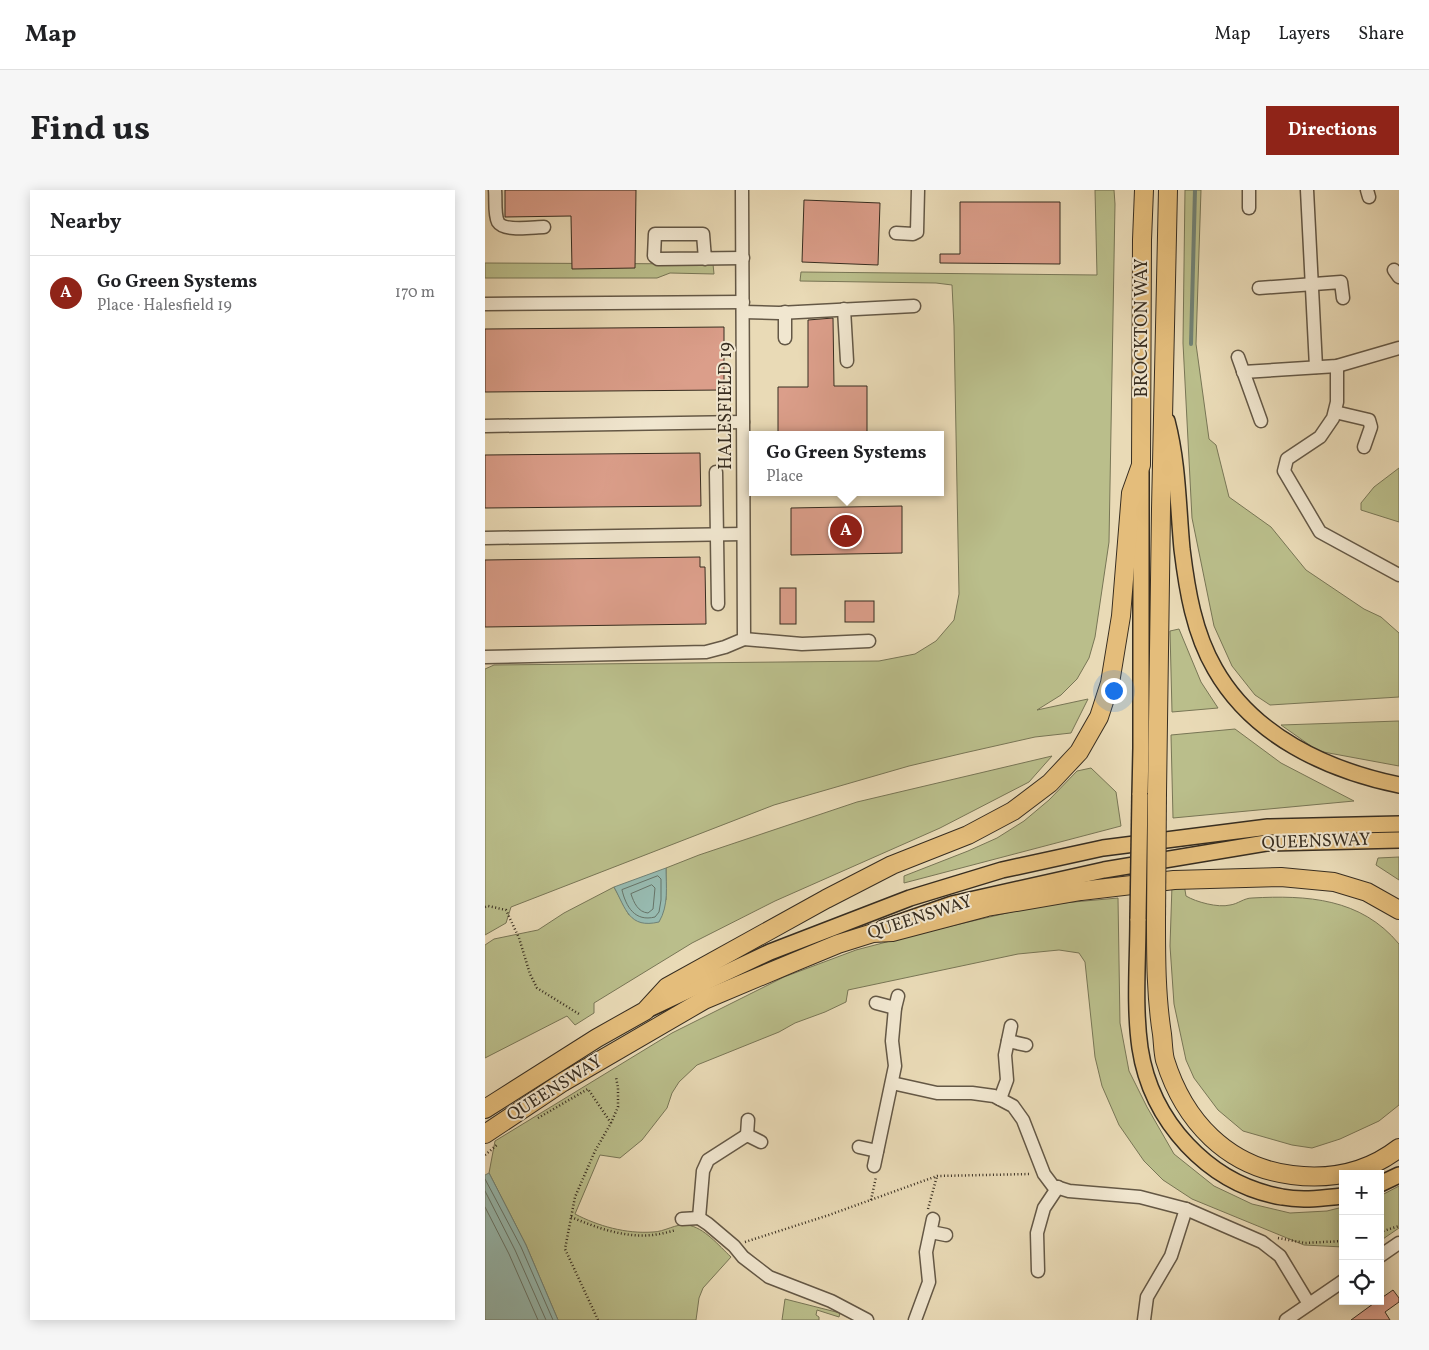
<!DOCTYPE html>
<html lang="en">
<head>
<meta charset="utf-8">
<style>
  :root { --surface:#fff; --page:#f6f6f6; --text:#202124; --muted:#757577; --line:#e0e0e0; --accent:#8f2418 }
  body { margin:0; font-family:Vollkorn,serif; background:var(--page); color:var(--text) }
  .controls { position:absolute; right:15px; bottom:15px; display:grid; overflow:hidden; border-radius:0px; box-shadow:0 2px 12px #0003 }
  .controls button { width:45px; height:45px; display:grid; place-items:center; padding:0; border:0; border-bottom:1px solid var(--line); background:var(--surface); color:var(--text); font:25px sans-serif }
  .you { position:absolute; left:628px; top:500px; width:18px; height:18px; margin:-12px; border:4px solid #fff; border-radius:50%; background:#1a73e8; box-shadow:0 0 0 8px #1a73e833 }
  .badge { display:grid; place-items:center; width:32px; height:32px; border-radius:50%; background:var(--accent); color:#fff; font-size:16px; font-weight:700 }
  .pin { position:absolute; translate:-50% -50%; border:2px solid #fff; box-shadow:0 1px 5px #0006 }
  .popup { position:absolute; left:264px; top:241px; width:195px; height:65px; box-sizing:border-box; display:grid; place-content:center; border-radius:0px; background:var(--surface); filter:drop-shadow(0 1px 4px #0005); font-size:16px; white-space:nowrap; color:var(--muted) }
  .popup b { font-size:19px; color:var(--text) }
  .popup::after { content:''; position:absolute; left:50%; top:100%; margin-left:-10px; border:10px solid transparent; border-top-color:var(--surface) }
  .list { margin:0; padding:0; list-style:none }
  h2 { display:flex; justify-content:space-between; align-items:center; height:65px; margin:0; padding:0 20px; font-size:21px }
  h2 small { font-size:16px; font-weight:400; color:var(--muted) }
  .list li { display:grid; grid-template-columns:32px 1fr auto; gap:15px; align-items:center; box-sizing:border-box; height:75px; padding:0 20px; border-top:1px solid var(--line) }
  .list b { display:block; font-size:19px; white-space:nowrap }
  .list p { margin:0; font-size:16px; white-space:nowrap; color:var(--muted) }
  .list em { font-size:16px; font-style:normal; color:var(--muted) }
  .icon { flex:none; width:28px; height:28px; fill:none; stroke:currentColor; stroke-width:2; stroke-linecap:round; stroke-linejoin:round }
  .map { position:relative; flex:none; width:914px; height:1130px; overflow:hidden; border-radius:0px }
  header { display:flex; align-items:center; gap:30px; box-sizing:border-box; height:70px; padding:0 25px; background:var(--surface); border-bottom:1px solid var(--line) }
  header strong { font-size:24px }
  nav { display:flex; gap:28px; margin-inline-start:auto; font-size:18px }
  .intro { display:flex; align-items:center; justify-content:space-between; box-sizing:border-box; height:120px; padding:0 30px }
  h1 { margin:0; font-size:35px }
  .button { padding:12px 22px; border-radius:0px; background:var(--accent); color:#fff; font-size:18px; font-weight:700 }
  main { display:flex; gap:30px; padding:0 30px }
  aside { flex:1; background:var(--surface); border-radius:0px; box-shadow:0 2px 12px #0003 }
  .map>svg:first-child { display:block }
</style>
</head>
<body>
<header>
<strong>Map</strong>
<nav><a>Map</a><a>Layers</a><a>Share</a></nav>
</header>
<div class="intro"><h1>Find us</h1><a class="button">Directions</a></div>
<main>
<aside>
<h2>Nearby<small></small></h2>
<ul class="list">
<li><span class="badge">A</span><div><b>Go Green Systems</b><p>Place · Halesfield 19</p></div><em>170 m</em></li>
</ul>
</aside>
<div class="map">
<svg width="914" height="1130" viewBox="0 0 914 1130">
  <rect width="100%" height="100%" fill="#e9dab6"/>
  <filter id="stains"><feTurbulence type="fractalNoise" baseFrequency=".004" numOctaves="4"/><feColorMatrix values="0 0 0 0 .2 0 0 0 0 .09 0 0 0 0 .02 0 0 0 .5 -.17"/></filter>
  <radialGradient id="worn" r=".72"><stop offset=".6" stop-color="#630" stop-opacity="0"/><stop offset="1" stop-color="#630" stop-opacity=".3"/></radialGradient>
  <!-- green -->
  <g fill="#babe8b" stroke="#787656">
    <path d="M 610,0 L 629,0 L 630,14 L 624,352 L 610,447 L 604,468 L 592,489 L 576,505 L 552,520 L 603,509 L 586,543 L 550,547 L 479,563 L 424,576 L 289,615 L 26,717 L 21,733 L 0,745 L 0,479 L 9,475 L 394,471 L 430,464 L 451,451 L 469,430 L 474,404 L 469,136 L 467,95 L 451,93 L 315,91 L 316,82 L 612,85 Z"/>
    <path d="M 700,0 L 716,0 L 711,154 L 724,249 L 731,255 L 744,307 L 786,337 L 821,380 L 879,419 L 896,427 L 914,443 L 914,507 L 785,515 L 770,505 L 747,476 L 729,436 L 707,328 L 698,153 Z"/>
    <path d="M 0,73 L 228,74 L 229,84 L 185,83 L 172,88 L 0,88 Z"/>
    <path d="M 914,278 L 914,332 L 876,320 L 876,313 L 889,297 Z"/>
    <path d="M 694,439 L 716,492 L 733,518 L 687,522 L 685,441 Z"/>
    <path d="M 914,531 L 914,576 L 833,561 L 796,535 Z"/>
    <path d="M 750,539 L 796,573 L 869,611 L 688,628 L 686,545 Z"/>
    <path d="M 567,566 L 544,592 L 455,638 L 290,711 L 207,753 L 109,813 L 109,823 L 90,835 L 82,826 L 0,868 L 0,755 L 9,749 L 53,740 L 79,723 L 129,697 L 144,725 L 181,710 L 181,678 L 214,665 L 372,612 Z"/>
    <path d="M 606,578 L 631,602 L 636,636 L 419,693 L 419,686 L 483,661 L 512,648 L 539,631 L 564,610 L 592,581 Z"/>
    <path d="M 914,667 L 914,690 L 891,675 L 893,668 Z"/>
    <path d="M 699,694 L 701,706 C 711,712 733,718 745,715 C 753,714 759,708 767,708 C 822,705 876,708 914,754 L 914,915 L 894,931 L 855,949 L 827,958 L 807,955 L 758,941 L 733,920 L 709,888 L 701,870 L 689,814 L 685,756 L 687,695 Z"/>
    <path d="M 633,708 L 635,833 L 644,881 L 662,917 L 689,964 L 729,996 L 767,1014 L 805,1023 L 842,1021 L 858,1017 L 858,1057 L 819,1055 L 707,1009 L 678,990 L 659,971 L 634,935 L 617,896 L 610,867 L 600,772 L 594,763 L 574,760 L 533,764 L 363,800 L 361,812 L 340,822 L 310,833 L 294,842 L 212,875 L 194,892 L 187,903 L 182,918 L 157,950 L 135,968 L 115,965 L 90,1024 C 113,1036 141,1044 168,1042 C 179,1042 192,1033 202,1035 C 219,1037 234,1056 246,1067 L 218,1098 L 214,1108 L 211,1130 L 73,1130 L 41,1055 L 4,983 L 10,951 L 187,843 L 299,787 L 371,760 L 432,744 L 556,715 Z"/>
    <path d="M 914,996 L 914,1038 L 895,1051 L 895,1006 Z"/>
    <path d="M 300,1109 L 355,1123 L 354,1127 L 332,1120 L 331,1125 L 334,1127 L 334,1130 L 297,1130 Z"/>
  </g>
  <!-- water -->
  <g fill="#97bab0" stroke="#718276">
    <path d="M 181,678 C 181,696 184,715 174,732 C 144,739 141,719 129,697 Z"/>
    <path d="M 4,983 L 41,1055 L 73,1130 L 0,1130 L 0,985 Z"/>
  </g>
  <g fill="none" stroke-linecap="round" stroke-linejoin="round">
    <!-- shore -->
    <g stroke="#677468" stroke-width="1">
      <path d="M 173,686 L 176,689 L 176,710 L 174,722 L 170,727 C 150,732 141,717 137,700 Z"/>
      <path d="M 167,695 L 170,698 L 168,719 L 163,723 C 153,722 149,713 146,704 Z"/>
      <path d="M 0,989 L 36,1057 L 68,1130"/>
      <path d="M 0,1001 L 30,1060 L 61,1130"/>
      <path d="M 0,1017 L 24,1064 L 53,1130"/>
    </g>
    <!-- stream -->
    <path stroke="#718276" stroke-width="4" d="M 706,154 L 710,0"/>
  </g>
  <!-- building -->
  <g fill="#db9e8a" stroke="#372d20">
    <path d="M 20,0 L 151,0 L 150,78 L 87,79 L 86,26 L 20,27 Z"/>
    <path d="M 319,10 L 395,13 L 393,75 L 317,72 Z"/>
    <path d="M 475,12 L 575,12 L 575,74 L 455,73 L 455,64 L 475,64 Z"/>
    <path d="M 348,128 L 349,196 L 382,196 L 382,245 L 293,245 L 293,197 L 323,197 L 323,130 Z"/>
    <path d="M 239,137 L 239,200 L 0,202 L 0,139 Z"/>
    <path d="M 215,263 L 216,316 L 0,318 L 0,265 Z"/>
    <path d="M 417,316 L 417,363 L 306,365 L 306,318 Z"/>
    <path d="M 215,367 L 215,377 L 220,377 L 221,434 L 0,437 L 0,370 Z"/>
    <rect x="295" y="398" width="16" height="36"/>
    <rect x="360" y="411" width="29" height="21"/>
    <path d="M 908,1100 L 914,1108 L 914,1112 L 900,1122 L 905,1130 L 866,1130 L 892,1111 L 895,1111 L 895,1109 Z"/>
  </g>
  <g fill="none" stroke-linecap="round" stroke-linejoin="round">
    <!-- minor casing -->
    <g stroke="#645846" stroke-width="15">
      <g id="minor">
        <path d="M 10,0 C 11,9 9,24 13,32 C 19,42 49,37 59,37"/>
        <path d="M 764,0 L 764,18"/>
        <path d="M 822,0 L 831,177"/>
        <path d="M 882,0 L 884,7"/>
        <path d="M 411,43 L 428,44 L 432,42 L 433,0"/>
        <path d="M 220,69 L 218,44 L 170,44 L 169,66 L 173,69 L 258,68"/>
        <path d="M 909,80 L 914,87"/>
        <path d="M 774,98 L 856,92 L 858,108"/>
        <path d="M 0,114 L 258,112"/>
        <path d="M 359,119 L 362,171"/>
        <path d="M 258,122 L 294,123 L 429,116"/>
        <path d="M 300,148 L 300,122"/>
        <path d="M 753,167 L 776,231"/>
        <path d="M 852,176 L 852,212 L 848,228 L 835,247 L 802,269 L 799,281 L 835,342 L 914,385"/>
        <path d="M 758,182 L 852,176 L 914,158"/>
        <path d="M 850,222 L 884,230 L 886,237 L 879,257"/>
        <path d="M 0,236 L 258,232"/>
        <path d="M 231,282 L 233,414"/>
        <path d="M 0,348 L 258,344"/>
        <path d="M 259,449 L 317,454 L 384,451"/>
        <path d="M 0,467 L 221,462 L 240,457 L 259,449 L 257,0"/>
        <path d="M 391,813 L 410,818"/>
        <path d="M 523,851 L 541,855"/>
        <path d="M 407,893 L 452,903 L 487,903 L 509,906 L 528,916 L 538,930 L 559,984 L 568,996 L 584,1001 L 655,1007 L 701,1019 L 777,1052 L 795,1066 L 824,1114"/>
        <path d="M 515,909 L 522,890 L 520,865 L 526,836"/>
        <path d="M 262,945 L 263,930"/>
        <path d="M 276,952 L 262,945 L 223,970 L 218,981 L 214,1028 L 223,1034 L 249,1056 L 258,1067 L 284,1087 L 346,1111 L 382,1130"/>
        <path d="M 374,957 L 392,961"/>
        <path d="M 389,976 L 410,876 L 407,851 L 410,818 L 413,806"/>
        <path d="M 197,1029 L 214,1028"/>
        <path d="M 446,1042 L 461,1045"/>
        <path d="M 895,1066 L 914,1053"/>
        <path d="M 553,1081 L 552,1043 L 559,1018 L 573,997"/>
        <path d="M 430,1130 L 444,1092 L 441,1062 L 448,1029"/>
        <path d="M 659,1130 L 662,1107 L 686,1066 L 701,1019"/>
        <path d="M 801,1130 L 858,1091"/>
      </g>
    </g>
    <!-- major casing -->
    <g stroke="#372d20" stroke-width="18">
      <g id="major">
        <path d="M 682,231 C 693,273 693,316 697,359 C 702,400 709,443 730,479 C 768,546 842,580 914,595"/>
        <path d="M 655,605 L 656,558 L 656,282"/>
        <path d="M 653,729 C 653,771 649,816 655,858 C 666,931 723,994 797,1007 C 817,1011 838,1008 858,1006"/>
        <path d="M 398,738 L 467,714 L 619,680 L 781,653 L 914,650"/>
        <path d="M 164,819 L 285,762 L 425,708 L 517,680 L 618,658 L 783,637 L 914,634"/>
        <path d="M 895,994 L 914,985"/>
      </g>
    </g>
    <!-- highway casing -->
    <g stroke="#372d20" stroke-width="20">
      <g id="highway">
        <path d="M 672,603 L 676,319 L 683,0"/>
        <path d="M 671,730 C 671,768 671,806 677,844 C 678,852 678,862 680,870 C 699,931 742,977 807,985 C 846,990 883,982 914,958"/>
        <path d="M 0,919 L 112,848 L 160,821 L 182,797 L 341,709 L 407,675 L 483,645 L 528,621 L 565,593 L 594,562 L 614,527 L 625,493 L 636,426 L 646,303 L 656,275 L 657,50 L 659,0"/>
        <path d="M 0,944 L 78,892 L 219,810 L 307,773 L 353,754 L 388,743 L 407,742 L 502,717 L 596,701 L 689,690 L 796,687 L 849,692 L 882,702 L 914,720"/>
      </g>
    </g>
    <!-- path -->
    <g stroke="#372d20" stroke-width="2.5" stroke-dasharray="1 2.5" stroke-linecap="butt">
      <path d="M 0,717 L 3,716 L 21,720 L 34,748 L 45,784 L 52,798 L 94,824"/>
      <path d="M 53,928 L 103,899 L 126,933"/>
      <path d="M 0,965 L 13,954"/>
      <path d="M 386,1010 L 391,987"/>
      <path d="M 443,1019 L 452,986"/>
      <path d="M 86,1027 C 112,1038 140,1048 168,1045 C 176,1044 184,1042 191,1040"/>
      <path d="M 895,1042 L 914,1036"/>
      <path d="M 793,1048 L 820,1053 L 858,1051"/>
      <path d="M 260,1052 L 344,1025 L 452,986 L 546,984"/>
      <path d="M 113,1130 L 80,1059 L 90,1007 L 110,961 L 126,933 L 133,917 L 133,898 L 131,887"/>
    </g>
    <!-- minor -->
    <use href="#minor" stroke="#f1e7d0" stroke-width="12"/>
    <!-- major -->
    <use href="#major" stroke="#e4bd7b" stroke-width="15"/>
    <!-- highway -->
    <use href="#highway" stroke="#e4bd7b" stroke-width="18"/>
    <!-- major-bridge casing -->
    <g stroke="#372d20" stroke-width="18" stroke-linecap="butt">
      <path id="major-bridge" d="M 653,729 L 655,605"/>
    </g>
    <!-- highway-bridge casing -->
    <g stroke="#372d20" stroke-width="20" stroke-linecap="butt">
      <path id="highway-bridge" d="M 671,730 L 672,603"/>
    </g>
    <!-- major-bridge -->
    <use href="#major-bridge" stroke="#e4bd7b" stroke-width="15"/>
    <!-- highway-bridge -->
    <use href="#highway-bridge" stroke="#e4bd7b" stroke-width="18"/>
  </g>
  <g text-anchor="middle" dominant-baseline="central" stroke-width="4" stroke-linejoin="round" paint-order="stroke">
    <!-- street labels -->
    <g font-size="18" fill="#372d20" stroke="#f1e7d0">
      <text transform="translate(657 138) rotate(-90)">BROCKTON WAY</text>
      <text transform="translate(241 216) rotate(-90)">HALESFIELD 19</text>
      <text transform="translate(831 652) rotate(-2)">QUEENSWAY</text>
      <text transform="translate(435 728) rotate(-18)">QUEENSWAY</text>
      <text transform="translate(70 899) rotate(-32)">QUEENSWAY</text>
    </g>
  </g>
  <rect width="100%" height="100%" filter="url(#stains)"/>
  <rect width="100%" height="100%" fill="url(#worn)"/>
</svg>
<div class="controls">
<button>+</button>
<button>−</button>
<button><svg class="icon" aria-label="locate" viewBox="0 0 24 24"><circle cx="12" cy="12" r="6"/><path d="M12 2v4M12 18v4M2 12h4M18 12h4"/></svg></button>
</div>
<div class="you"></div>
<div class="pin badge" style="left:361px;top:341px">A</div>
<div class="popup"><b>Go Green Systems</b>Place</div>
</div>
</main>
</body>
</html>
